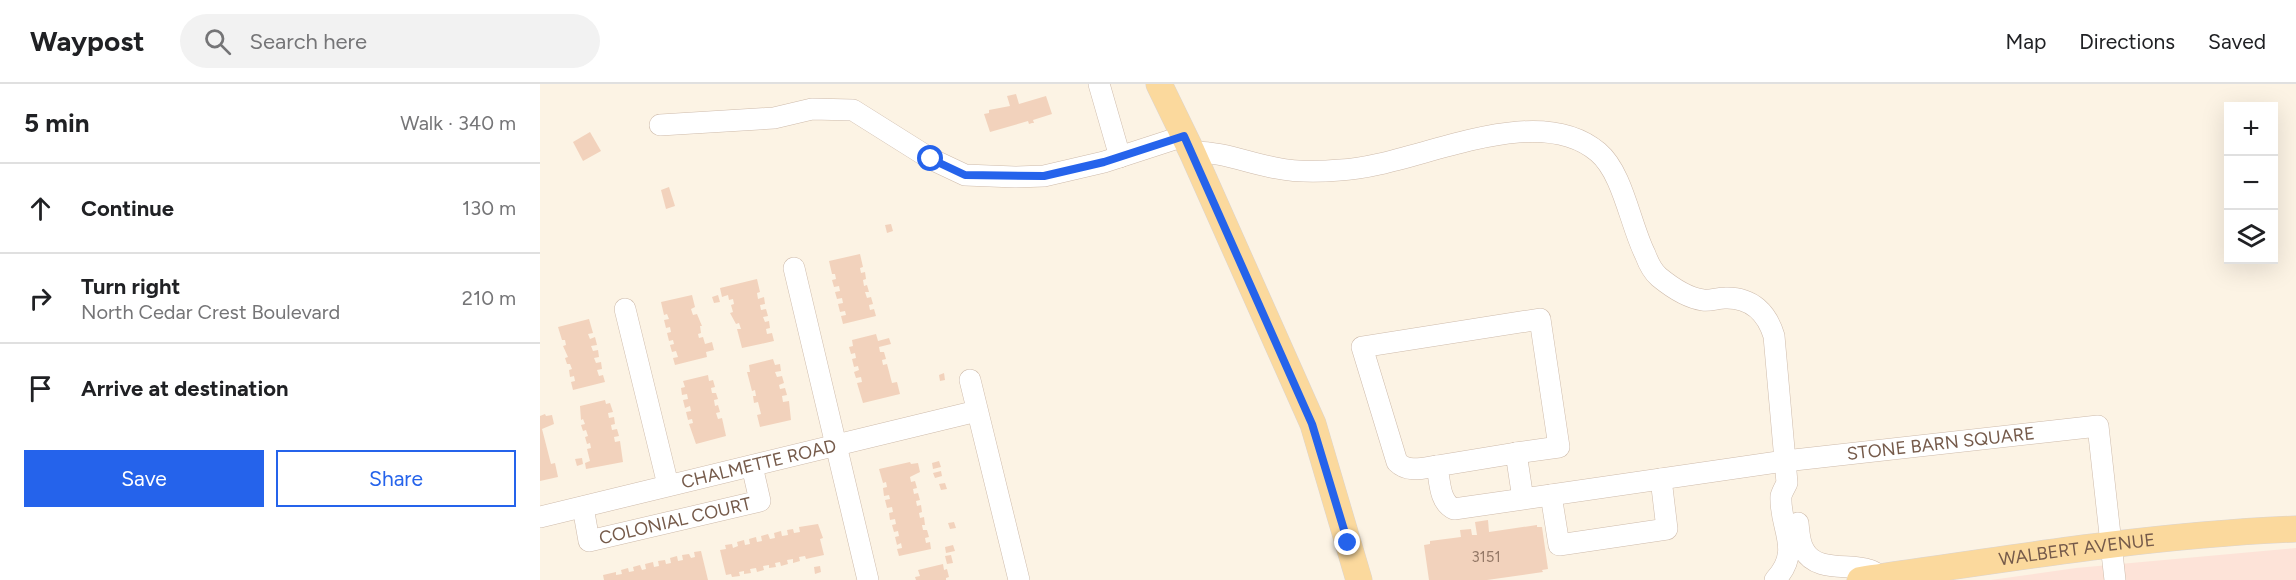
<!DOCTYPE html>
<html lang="en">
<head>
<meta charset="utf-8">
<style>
  :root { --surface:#fff; --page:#f2f2f2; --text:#202124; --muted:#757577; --line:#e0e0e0; --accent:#2563eb }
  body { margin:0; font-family:Figtree,sans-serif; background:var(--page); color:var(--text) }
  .controls { position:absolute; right:18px; top:18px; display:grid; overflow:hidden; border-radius:0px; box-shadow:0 6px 24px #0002 }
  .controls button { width:54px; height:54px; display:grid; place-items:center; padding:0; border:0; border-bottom:2px solid var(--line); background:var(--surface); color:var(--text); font:30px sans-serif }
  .stop { position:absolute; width:18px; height:18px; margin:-14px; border:4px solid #2563eb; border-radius:50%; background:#fff }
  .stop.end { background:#2563eb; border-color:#fff; box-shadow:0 2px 6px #0008 }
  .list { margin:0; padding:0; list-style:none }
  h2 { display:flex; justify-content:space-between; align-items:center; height:78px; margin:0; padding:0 24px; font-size:26px }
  h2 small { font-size:20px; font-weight:400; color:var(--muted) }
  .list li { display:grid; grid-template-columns:39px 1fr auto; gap:18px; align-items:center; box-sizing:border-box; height:90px; padding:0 24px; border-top:2px solid var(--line) }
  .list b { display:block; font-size:22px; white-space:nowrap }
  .list p { margin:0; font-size:20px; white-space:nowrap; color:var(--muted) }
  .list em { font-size:20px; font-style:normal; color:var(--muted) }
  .actions { display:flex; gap:12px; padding:18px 24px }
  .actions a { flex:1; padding:14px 0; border:2px solid var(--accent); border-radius:0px; text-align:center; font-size:21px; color:var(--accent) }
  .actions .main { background:var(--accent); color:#fff }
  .icon { flex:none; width:33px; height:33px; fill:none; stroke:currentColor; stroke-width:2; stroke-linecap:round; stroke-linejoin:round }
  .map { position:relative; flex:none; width:1756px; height:496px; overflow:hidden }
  header { display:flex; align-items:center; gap:36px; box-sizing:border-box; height:84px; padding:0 30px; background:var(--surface); border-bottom:2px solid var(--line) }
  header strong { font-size:28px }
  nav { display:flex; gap:33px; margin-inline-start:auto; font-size:21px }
  .search { width:420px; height:54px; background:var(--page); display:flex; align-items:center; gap:15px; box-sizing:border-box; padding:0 21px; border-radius:33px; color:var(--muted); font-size:22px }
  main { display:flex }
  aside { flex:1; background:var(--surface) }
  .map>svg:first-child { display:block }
</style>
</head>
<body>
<header>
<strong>Waypost</strong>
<div class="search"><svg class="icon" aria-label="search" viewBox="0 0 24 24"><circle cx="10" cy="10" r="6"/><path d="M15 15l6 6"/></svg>Search here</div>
<nav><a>Map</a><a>Directions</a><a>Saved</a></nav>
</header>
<main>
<aside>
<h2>5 min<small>Walk · 340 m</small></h2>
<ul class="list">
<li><svg class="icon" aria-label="ahead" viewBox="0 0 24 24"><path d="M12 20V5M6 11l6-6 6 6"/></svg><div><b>Continue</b></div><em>130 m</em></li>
<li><svg class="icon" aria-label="right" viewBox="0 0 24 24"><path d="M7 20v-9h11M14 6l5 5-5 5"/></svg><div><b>Turn right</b><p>North Cedar Crest Boulevard</p></div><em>210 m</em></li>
<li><svg class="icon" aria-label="arrive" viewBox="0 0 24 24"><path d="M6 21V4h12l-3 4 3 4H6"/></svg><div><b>Arrive at destination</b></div></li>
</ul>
<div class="actions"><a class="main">Save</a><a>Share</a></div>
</aside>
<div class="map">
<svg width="1756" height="496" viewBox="0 0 1756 496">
  <rect width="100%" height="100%" fill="#fcf3e4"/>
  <!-- commercial -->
  <path fill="#fde3d8" d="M 1756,464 L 1756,496 L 1451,496 L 1536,484 Z"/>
  <!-- building -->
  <g fill="#f2d2bc">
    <path d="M 476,10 L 479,20 L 506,12 L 512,30 L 493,36 L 494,39 L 492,39 L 489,40 L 488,37 L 450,48 L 444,30 L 449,29 L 449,26 L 470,22 L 467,12 Z"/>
    <path d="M 50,48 L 61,67 L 43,77 L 33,58 Z"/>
    <path d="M 129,103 L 135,122 L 126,125 L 121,106 Z"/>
    <path d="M 351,140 L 353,147 L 347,149 L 345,141 Z"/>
    <path d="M 320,170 L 323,183 L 320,184 L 321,189 L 325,188 L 326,195 L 323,196 L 324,202 L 327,201 L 329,208 L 325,208 L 327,214 L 331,213 L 333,220 L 329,221 L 330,226 L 334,225 L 336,232 L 303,240 L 301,232 L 306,231 L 305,227 L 300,228 L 298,220 L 303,219 L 302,214 L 297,215 L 295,208 L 300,207 L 299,202 L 294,203 L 292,196 L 296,195 L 295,190 L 292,190 L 289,177 Z"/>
    <path d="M 217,195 L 220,208 L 217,209 L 218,215 L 224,213 L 225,220 L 220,221 L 221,226 L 226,225 L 228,232 L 223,233 L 225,238 L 229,237 L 230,244 L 226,245 L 227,250 L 232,249 L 234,257 L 202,264 L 197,245 L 201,245 L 199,239 L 196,240 L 190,229 L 193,228 L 191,221 L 194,220 L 193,215 L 189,216 L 188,211 L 182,213 L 180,204 Z"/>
    <path d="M 152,211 L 155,223 L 151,225 L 153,231 L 157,230 L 162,242 L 160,242 L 161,249 L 158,250 L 159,254 L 163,253 L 165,260 L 172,258 L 174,266 L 166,268 L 167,273 L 135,281 L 133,274 L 138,273 L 136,267 L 132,268 L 130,261 L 134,260 L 133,256 L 129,257 L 127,249 L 131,248 L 130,243 L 126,244 L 124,236 L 129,235 L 127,230 L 124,231 L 121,218 Z"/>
    <path d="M 178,211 L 180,218 L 174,219 L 172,213 Z"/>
    <path d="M 49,235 L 53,249 L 48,250 L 50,255 L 55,253 L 57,261 L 51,262 L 53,267 L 58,266 L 59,273 L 54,274 L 56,279 L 61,278 L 62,285 L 57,286 L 59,292 L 63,291 L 65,298 L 33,306 L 31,298 L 35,297 L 34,292 L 30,293 L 29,286 L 32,285 L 30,280 L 27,280 L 25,274 L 28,273 L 23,262 L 26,261 L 25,256 L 22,256 L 18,243 Z"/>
    <path d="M 336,250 L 338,257 L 349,254 L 351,260 L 339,263 L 340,268 L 344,268 L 346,275 L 342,276 L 343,281 L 347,280 L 352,299 L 357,298 L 360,310 L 323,319 L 317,299 L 322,298 L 321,293 L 316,294 L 314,288 L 319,286 L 318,282 L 314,283 L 312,275 L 316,274 L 315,269 L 311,270 L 309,263 L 313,262 L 312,256 Z"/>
    <path d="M 233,275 L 235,281 L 240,280 L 241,287 L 235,288 L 237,293 L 242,292 L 244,299 L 239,301 L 240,305 L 245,304 L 247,311 L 242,312 L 243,318 L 249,317 L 251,336 L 220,343 L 217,331 L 221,330 L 218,318 L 214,319 L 213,312 L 216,312 L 215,306 L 212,307 L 207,288 L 210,288 L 209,281 Z"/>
    <path d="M 404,289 L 405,296 L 400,297 L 399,291 Z"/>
    <path d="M 168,291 L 169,297 L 173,296 L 175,303 L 171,304 L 172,309 L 176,309 L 178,315 L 174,316 L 175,322 L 178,321 L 180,328 L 176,329 L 178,335 L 182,334 L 186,352 L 156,360 L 149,340 L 153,339 L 152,335 L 148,336 L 146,328 L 151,327 L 150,322 L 145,324 L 143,316 L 148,315 L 147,310 L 142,311 L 141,304 L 145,303 L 143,297 Z"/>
    <path d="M 65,316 L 66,320 L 70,319 L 73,328 L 68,329 L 69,334 L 74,333 L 75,340 L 71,341 L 72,346 L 77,345 L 79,352 L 74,353 L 75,358 L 80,357 L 83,378 L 46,385 L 45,379 L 50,377 L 47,365 L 51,364 L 50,359 L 47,360 L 45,353 L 48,352 L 46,346 L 43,347 L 41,341 L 45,340 L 43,335 L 41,336 L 40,322 Z"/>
    <path d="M 5,330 L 6,332 L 12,331 L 14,340 L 2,345 L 11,380 L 15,379 L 18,393 L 0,397 L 0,332 Z"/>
    <path d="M 42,374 L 43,380 L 37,382 L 35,375 Z"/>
    <path d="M 399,377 L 401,383 L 393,385 L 392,379 Z"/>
    <path d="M 370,378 L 371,380 L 378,379 L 380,388 L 370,393 L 371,398 L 375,397 L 377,404 L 373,405 L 374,410 L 378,409 L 380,416 L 376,417 L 377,422 L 381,421 L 382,428 L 379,429 L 380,434 L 384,433 L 385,441 L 382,441 L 383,446 L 387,446 L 389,453 L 385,454 L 386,459 L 390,458 L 391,465 L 359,472 L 357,465 L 362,464 L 361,459 L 357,461 L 355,453 L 359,452 L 358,447 L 354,448 L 352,441 L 356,440 L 355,435 L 350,436 L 349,429 L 353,428 L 352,423 L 347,424 L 345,416 L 350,415 L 349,411 L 344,412 L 343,404 L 347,403 L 346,398 L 343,399 L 339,385 Z"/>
    <path d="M 401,387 L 402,392 L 395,394 L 393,389 Z"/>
    <path d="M 405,399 L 407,405 L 401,406 L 399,400 Z"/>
    <path d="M 948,436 L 949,448 L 997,441 L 997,443 L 1002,443 L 1008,485 L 1002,486 L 1003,488 L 947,496 L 889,496 L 884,461 L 890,460 L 890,457 L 921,453 L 920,446 L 931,445 L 932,451 L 937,451 L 935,438 Z"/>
    <path d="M 414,438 L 416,444 L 410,445 L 408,439 Z"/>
    <path d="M 278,440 L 283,454 L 280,455 L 284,471 L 266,475 L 265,472 L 259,473 L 260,477 L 253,479 L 253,475 L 247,476 L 248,480 L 241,482 L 240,478 L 235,479 L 236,483 L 229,484 L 229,481 L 223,482 L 224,486 L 217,488 L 216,484 L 210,485 L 211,489 L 204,490 L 204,487 L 199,488 L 200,492 L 192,493 L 191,490 L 186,491 L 180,466 L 186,465 L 185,461 L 192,460 L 193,464 L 198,462 L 197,458 L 204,456 L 205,461 L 210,460 L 209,455 L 216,453 L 217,458 L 222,457 L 221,452 L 228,450 L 230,455 L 235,454 L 234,449 L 241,447 L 242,452 L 248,451 L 247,446 L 253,445 L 254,449 L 260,448 L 259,443 Z"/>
    <path d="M 413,461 L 415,467 L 406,469 L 405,463 Z"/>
    <path d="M 161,467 L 168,496 L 64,496 L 63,491 L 76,488 L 76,491 L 82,490 L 81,486 L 88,484 L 89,488 L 94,487 L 93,483 L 100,481 L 102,486 L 106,485 L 105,480 L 113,478 L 114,483 L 119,482 L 118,477 L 125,476 L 126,480 L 131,479 L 130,474 L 137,472 L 138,477 L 143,476 L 142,471 L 149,470 L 151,474 L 155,473 L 154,468 Z"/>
    <path d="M 411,471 L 413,479 L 407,480 L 405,472 Z"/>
    <path d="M 403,480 L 404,486 L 407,485 L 409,493 L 406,494 L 406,496 L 376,496 L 375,493 L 380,492 L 378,486 Z"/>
    <path d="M 280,482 L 281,488 L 275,490 L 274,483 Z"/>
  </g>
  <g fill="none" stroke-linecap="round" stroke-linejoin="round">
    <!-- minor casing -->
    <g stroke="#cebbab" stroke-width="22">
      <g id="minor">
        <path d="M 559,0 L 580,73"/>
        <path d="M 120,41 L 234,34 L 272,25 L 313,26 L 391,75 L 425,91 L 475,93 L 504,92 L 564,78 L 644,52"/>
        <path d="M 652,68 C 681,67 708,79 736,84 C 756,88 779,88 800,86 C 873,83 994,14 1058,68 C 1083,89 1090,140 1105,170 C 1108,178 1113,188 1119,193 C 1130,202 1148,214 1163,216 C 1170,217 1178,214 1185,214 C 1212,213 1227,229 1234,252 L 1247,399 C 1245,403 1242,408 1241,412 C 1239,444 1263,466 1235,496"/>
        <path d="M 254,184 L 328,496"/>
        <path d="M 85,225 L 128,401"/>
        <path d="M 430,296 L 479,496"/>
        <path d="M 897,382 C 883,384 868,389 857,378 L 822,263 L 1000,235 L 1019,363 L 976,369"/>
        <path d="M 1011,411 L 1019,461 L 1127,445 L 1121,395"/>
        <path id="s1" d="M 983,415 L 976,369 L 897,382 C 900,397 899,418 914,425 L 1245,377 L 1558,342 L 1575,496"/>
        <path id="s2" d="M 43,423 L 49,457 L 220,417 L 212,382"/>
        <path id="s3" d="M 0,433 L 437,327"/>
        <path d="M 1258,439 C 1259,447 1259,458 1264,466 C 1276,489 1310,479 1329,486 C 1333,487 1337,490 1341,492"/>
      </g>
    </g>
    <!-- major casing -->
    <g stroke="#dbd4d0" stroke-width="27">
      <g id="major">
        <path d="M 619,0 L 652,68 L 773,340 L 819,496"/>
        <path id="s4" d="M 1320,496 C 1465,475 1610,451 1756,445"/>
      </g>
    </g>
    <!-- minor -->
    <use href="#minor" stroke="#fff" stroke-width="21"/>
    <!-- major -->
    <use href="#major" stroke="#fbd99d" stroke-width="26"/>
  </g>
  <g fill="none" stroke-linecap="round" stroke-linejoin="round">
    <!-- route -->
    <path stroke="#2563eb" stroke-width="8" d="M 391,75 L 425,91 L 504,92 L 564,78 L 644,52 L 772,340 L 808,459"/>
  </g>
  <g text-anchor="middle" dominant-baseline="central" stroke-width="6" stroke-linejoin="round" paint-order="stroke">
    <!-- number labels -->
    <g font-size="15" fill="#947866">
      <text x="946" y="473">3151</text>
    </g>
    <!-- street labels -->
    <g font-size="18" fill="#755a4a" stroke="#fff7eb">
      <text stroke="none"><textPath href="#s1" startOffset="666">STONE BARN SQUARE</textPath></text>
      <text stroke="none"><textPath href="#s3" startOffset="225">CHALMETTE ROAD</textPath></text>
      <text stroke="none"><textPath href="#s2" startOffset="123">COLONIAL COURT</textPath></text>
      <text stroke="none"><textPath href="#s4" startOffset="219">WALBERT AVENUE</textPath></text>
    </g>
  </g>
</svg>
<div class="controls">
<button>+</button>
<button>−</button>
<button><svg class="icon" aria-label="layers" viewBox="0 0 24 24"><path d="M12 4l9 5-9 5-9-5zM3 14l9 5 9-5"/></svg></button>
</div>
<div class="stop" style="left:391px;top:75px"></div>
<div class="stop end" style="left:808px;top:459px"></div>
</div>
</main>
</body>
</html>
